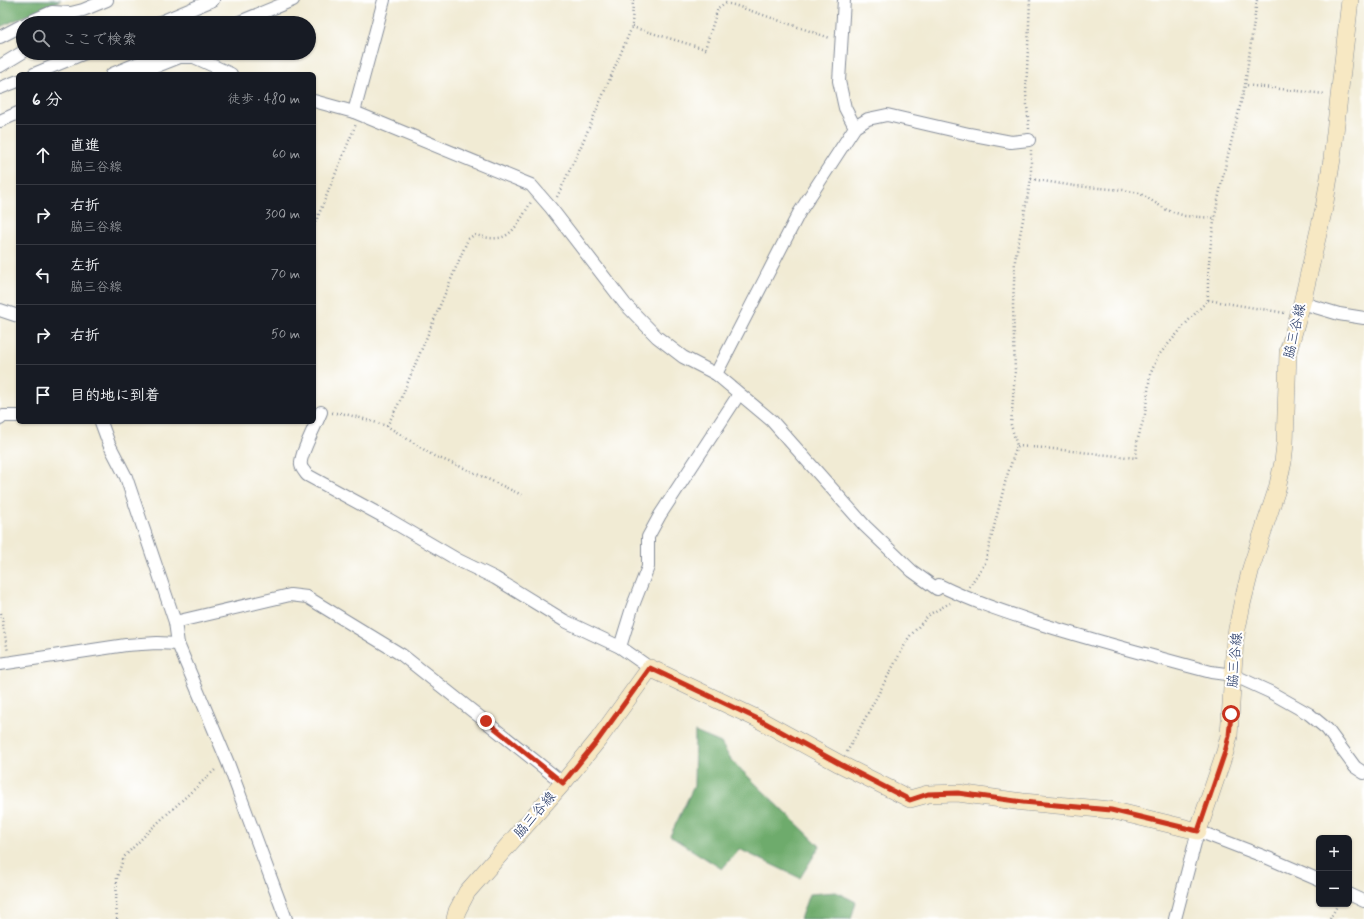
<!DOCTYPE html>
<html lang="ja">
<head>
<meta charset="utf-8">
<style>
  :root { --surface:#171b24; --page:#20242c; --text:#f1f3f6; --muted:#9ea1a6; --line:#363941 }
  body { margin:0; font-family:Mynerve,"Klee One",sans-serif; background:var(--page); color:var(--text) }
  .controls { position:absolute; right:12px; bottom:12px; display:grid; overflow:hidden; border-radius:6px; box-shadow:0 1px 3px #0004 }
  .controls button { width:36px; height:36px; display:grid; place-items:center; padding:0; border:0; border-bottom:1px solid var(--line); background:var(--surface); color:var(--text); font:20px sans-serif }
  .stop { position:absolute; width:12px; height:12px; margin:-9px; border:3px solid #c8321e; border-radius:50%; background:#fff }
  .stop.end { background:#c8321e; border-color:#fff; box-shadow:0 1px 4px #0008 }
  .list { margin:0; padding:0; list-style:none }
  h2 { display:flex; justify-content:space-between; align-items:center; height:52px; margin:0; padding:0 16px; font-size:17px }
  h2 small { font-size:13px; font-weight:400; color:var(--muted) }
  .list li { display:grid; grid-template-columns:26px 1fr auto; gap:12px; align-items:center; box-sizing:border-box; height:60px; padding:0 16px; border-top:1px solid var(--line) }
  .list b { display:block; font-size:15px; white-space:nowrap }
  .list p { margin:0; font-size:13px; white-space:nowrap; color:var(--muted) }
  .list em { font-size:13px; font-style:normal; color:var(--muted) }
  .icon { flex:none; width:22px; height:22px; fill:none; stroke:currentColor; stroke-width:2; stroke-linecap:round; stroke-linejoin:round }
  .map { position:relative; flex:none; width:1364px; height:919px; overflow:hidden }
  .search { position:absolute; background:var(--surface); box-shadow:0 1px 3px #0004; left:16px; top:16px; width:300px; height:44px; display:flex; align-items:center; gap:10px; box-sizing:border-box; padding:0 14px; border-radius:22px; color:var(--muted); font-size:15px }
  .panel { position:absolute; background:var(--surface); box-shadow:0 1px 3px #0004; left:16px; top:72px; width:300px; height:352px; border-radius:6px }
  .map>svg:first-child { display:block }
</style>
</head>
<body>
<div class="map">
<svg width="1364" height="919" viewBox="0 0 1364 919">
  <rect width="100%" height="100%" fill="#fff"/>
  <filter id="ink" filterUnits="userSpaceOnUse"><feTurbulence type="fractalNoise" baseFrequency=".025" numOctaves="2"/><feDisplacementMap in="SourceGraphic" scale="8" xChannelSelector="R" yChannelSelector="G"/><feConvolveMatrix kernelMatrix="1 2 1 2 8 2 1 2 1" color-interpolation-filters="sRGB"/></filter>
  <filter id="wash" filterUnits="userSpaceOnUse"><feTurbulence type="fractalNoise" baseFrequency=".012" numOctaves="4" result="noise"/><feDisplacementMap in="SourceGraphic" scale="16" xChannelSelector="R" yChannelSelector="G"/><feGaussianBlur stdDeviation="0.9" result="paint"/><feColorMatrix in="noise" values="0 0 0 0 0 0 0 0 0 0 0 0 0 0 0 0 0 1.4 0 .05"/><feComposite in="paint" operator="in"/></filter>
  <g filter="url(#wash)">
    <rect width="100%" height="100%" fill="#f1ebd4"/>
    <!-- forest -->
    <g fill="#6eab6c" stroke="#446d65">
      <path d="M 0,0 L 61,0 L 0,27 Z"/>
      <path d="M 695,732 L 721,743 L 731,760 L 820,846 L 800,878 L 739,849 L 722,869 L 670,836 L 694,786 Z"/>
      <path d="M 836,892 L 856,902 L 851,919 L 800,919 L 809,894 Z"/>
    </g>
  </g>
  <g filter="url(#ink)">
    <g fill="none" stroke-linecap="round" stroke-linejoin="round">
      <!-- street casing -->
      <g stroke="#868d99" stroke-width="14">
        <g id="street">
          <path d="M 844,0 L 839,81 L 845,108 L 855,127"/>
          <path d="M 27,23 L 52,12 L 71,13 L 83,10 L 107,0"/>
          <path d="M 158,23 L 213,0"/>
          <path d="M 237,23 L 293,0"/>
          <path d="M 0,37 L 23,25"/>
          <path d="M 0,66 L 23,52"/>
          <path d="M 34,74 L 85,53"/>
          <path d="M 112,74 L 163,53"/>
          <path d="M 137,74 L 180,57 L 194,57 L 231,74"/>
          <path d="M 0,88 L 18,81"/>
          <path d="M 314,101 L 354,112 L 531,185 L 551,208 L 625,304 L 657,337 L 683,357 L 716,374 L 772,421 L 865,526 L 912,571 L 937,589 L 939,585 C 973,602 1008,613 1044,625 C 1099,642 1155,657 1211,672 L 1233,675 L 1270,692 L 1309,714 L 1327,729 L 1355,767 L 1364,773"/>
          <path d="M 354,112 L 384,0"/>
          <path d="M 0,121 L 18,113"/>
          <path d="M 1302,303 L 1339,314 L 1364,318"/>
          <path d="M 0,310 L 18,316"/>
          <path d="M 716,374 L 799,213 L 855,127 L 868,119 L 887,115 L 969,134 L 1011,142 L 1029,140"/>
          <path d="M 321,412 C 317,423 299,456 301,465 C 301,468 305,472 307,475 L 388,519 L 458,560 L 495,578 L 565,621 L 620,647 L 650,668"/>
          <path d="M 0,419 L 3,416 L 18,416"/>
          <path d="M 101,422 L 109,444 L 126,477 L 175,622 L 178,644 L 228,763 L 286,919"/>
          <path d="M 175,622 L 290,595 L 307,597 L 402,655 L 563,783"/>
          <path d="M 620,647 L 632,608 L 648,567 L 648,537 L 660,515 L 739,394"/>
          <path d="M 0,664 L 126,645 L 157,643 L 178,644"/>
          <path d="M 1349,894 L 1364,901"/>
          <path d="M 1175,919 L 1198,831 L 1268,858 L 1319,880"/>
        </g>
      </g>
      <!-- secondary casing -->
      <g stroke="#868d99" stroke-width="18">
        <path id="secondary" d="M 455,919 L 457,911 L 467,892 L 563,783 L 598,740 L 650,668 L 758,719 L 840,764 L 910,799 L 928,794 L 958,793 L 1023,802 L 1111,810 L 1198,831 L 1225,752 L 1229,736 L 1235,639 L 1242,604 L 1251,568 L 1277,489 L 1283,462 L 1285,444 L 1288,352 L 1302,303 L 1324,208 L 1332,159 L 1350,0"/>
      </g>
      <!-- path -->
      <g stroke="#868d99" stroke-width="2.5" stroke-dasharray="1 3" stroke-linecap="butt">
        <path d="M 1257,0 L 1245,85 L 1325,94"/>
        <path d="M 632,27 L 705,49 L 718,8 L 725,3 L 734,5 L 830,38"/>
        <path d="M 1029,129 L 1026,94 L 1030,0"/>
        <path d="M 1031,179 L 1075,186 L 1123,190 L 1139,193 L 1167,210 L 1185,216 L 1214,218"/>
        <path d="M 557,197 L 582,144 L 632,27 L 633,0"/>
        <path d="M 314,226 L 356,124"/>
        <path d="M 1208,300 C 1206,227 1229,155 1245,85"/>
        <path d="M 332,413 L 341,413 L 364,419 L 387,426 L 434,456 L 464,468 L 524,496"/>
        <path d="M 387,426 L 399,403 L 468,239 L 474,235 C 481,236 489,239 497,238 C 513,238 523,215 531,202"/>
        <path d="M 1017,446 L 1044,448 L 1136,458 L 1137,442 L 1145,414 L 1150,375 L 1158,356 L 1189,320 L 1208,300 L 1285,313"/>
        <path d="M 969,587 L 985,563 L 1006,479 L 1017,446 L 1011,425 L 1015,372 L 1013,305 L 1015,260 L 1031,179 L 1031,150"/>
        <path d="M 1,613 L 8,652"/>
        <path d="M 847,752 L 909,637 L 930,614 L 950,603"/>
        <path d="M 117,919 L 116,902 L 117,877 L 124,857 L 150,830 L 217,768"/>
        <path d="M 1330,919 L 1338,904"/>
      </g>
      <!-- street -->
      <use href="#street" stroke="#fff" stroke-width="12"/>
      <!-- secondary -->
      <use href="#secondary" stroke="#f7e8c3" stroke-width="17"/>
    </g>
  </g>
  <g fill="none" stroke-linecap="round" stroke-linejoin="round" filter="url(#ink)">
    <!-- route -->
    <path stroke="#c8321e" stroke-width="5" d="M 486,721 L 563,783 L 598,740 L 650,668 L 758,719 L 840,764 L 910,800 L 928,794 L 958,793 L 1023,802 L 1111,810 L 1198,831 L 1225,752 L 1229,736 L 1231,714"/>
  </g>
  <g text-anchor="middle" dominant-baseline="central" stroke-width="4" stroke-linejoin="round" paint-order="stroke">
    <!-- street labels -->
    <g font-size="14" fill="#1b2f5e" stroke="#fff">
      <text transform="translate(1295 331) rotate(-77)">脇三谷線</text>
      <text transform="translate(1235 660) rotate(-85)">脇三谷線</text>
      <text transform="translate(535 815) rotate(-49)">脇三谷線</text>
    </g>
  </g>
</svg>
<div class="controls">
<button>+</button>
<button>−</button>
</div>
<div class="stop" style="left:1231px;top:714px"></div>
<div class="stop end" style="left:486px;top:721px"></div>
<div class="search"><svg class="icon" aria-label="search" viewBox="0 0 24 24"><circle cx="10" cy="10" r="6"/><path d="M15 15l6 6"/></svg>ここで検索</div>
<section class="panel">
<h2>6 分<small>徒歩 · 480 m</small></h2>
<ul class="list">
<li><svg class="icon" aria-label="ahead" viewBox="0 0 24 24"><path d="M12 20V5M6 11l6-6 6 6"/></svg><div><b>直進</b><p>脇三谷線</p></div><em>60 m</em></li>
<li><svg class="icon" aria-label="right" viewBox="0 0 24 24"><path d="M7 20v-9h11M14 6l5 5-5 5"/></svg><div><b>右折</b><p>脇三谷線</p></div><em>300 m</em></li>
<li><svg class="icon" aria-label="left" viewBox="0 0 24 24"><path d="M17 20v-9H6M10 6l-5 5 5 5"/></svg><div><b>左折</b><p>脇三谷線</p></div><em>70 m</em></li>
<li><svg class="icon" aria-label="right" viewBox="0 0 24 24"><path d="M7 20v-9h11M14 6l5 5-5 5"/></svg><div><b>右折</b></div><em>50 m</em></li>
<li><svg class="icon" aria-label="arrive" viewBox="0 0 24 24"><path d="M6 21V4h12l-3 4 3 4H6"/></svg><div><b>目的地に到着</b></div></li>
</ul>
</section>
</div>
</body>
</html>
